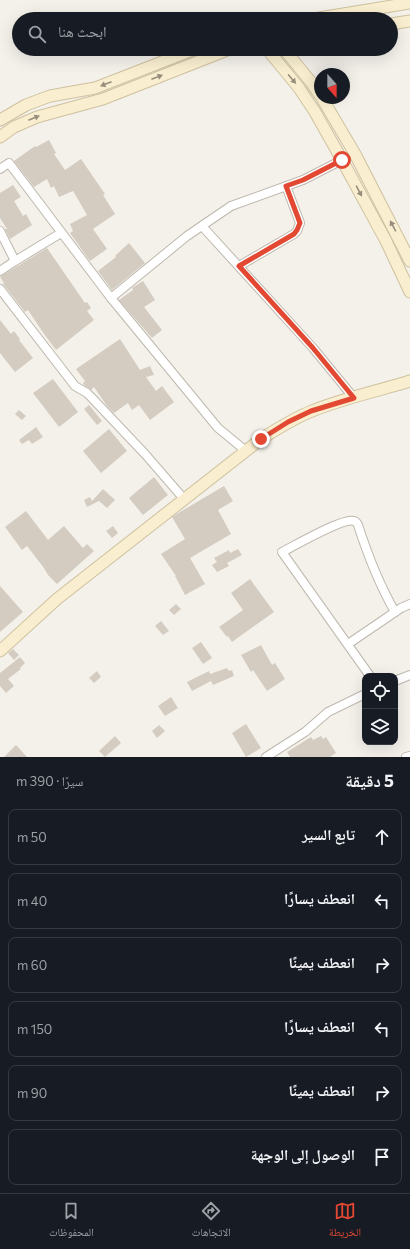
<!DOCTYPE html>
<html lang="ar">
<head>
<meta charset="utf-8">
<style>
  :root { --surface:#171b24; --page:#242831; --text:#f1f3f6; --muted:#9ea1a6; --line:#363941; --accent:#e34932 }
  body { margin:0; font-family:Commissioner,"Noto Naskh Arabic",sans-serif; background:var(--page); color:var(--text); direction:rtl }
  .controls { position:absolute; right:12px; bottom:12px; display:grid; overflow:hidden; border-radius:8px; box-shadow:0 4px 16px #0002 }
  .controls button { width:36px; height:36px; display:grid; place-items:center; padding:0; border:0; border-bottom:1px solid var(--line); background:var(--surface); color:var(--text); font:20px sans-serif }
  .compass { position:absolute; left:314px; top:68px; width:36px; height:36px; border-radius:50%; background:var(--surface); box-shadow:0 4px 16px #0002; rotate:159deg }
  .stop { position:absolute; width:12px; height:12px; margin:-9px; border:3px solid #e34932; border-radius:50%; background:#fff }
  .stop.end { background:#e34932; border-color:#fff; box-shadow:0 1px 4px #0008 }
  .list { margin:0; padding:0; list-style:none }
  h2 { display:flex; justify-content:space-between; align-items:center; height:52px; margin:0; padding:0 16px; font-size:17px }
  h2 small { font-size:13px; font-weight:400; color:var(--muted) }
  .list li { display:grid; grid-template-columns:26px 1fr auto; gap:12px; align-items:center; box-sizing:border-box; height:56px; margin:0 8px 8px; padding:0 8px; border:1px solid var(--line); border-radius:8px }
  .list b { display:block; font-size:15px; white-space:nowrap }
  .list em { font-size:13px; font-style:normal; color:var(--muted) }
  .icon { flex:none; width:22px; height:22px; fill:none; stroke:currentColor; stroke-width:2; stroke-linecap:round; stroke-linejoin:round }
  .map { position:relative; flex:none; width:410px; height:757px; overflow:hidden; direction:ltr }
  .search { position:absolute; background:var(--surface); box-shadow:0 4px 16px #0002; left:12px; right:12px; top:12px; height:44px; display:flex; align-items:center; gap:10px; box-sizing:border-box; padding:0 14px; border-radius:22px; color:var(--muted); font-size:15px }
  .sheet { height:436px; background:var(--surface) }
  nav { display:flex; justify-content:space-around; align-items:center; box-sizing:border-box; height:56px; border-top:1px solid var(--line); background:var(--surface); font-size:11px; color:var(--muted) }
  nav a { display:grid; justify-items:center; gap:2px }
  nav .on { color:var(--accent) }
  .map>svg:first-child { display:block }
  .building { fill:#d4ccc1 }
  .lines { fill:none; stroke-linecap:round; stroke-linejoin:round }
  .street-casing { stroke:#beb8ae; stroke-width:10 }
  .secondary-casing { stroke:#cec19f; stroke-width:13 }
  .street { stroke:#fff; stroke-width:8 }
  .secondary { stroke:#f9eecf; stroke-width:11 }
  .oneway { fill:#978f7c }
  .route { stroke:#e34932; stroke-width:5 }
</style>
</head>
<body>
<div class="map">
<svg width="410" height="757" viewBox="0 0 410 757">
  <rect width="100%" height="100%" fill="#f4f1eb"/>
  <g class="building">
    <path d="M49,140L56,153L54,154L65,170L81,159L105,194L103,195L115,214L93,229L107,249L90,261L70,233L73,231L70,224L87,215L73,191L59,197L54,186L51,188L47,179L34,187L14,161L35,146L36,147Z"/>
    <path d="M13,185L21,197L14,201L23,216L26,214L32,225L10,239L5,229H7L0,218V193Z"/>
    <path d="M129,243L145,263L112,290L98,271L116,257L115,256Z"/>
    <path d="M47,248L85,303L87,302L91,308L87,311L94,320L56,350L44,334L28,310L25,312L3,284L4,283L0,277Z"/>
    <path d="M143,281L155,300L144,307L162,330L152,338L119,300L133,290L132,288Z"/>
    <path d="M0,320L11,334L14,331L20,339L19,340L33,358L15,372L0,353Z"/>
    <path d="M120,339L140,370L150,366L154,375L146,377L156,391L162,386L174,402L150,420L139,405L132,410L128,403L114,413L107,406L94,387L91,390L84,385L83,383L85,381L76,369Z"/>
    <path d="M53,379L78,412L59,427L33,393Z"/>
    <path d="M89,405L102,421L97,425L84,409Z"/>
    <path d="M19,410L26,416L22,420L15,414Z"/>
    <path d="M36,427L43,437L32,444L29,440L22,444L19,440Z"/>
    <path d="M109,429L127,451L101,473L83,451Z"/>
    <path d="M154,477L168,495L143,515L129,498Z"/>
    <path d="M224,486L233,501L218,510L231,534L190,558L205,584L185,595L175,576H176L161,554L185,539L172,517L180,512Z"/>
    <path d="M103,489L115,500L107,508L99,501L87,507L84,500L90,497L92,501Z"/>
    <path d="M26,511L48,540L64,526L83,548L87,544L94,551L57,584L48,575L44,568L27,546L22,550L5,527Z"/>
    <path d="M113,526L118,533L112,538L106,531Z"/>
    <path d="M238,549L242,555L227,563L229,566L217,572L212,565L217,562L214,558L229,550L230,553Z"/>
    <path d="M250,579L274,612L232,642L228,636L227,637L219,627L243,610L231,593Z"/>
    <path d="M0,586L23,612L0,632Z"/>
    <path d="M176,604L181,609L174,615L169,610Z"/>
    <path d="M161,621L169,631L163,635L155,626Z"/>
    <path d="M201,642L212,658L203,664L192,648Z"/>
    <path d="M261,645L272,665L275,663L285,679L267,691L253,670L251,672L241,655Z"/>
    <path d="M13,649L19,655L14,660L8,653Z"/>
    <path d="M20,657L25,663L20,668L21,669L8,679L14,686L6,693L0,686V673Z"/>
    <path d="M227,668L229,671L232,670L234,676L213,685L211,681L192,691L187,682L209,671L210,674Z"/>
    <path d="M97,671L101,677L94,683L89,678Z"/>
    <path d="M171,697L178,708L165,716L158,706Z"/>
    <path d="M246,724L261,748L246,757L232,733Z"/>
    <path d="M159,725L165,731L157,738L152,731Z"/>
    <path d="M115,736L121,743L105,757L99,751Z"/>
    <path d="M321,736L323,739L326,737L336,753L330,757H290L287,752L311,737L313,740Z"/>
    <path d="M16,745L27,757H4Z"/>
  </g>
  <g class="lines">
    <g class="street-casing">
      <g id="street">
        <path d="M0,169L9,163L111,298L187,236L231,206L303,180L342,160"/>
        <path d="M202,226L313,348L354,398"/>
        <path d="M0,231L15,261L0,271"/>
        <path d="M15,261L61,233"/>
        <path d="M239,266L294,234L297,231L300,223L286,186"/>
        <path d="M0,289L75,386L87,393L92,398L145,454L184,499"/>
        <path d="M111,298L218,428L246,451"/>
        <path d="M348,644L401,608L410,604"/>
        <path d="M370,676L282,552C294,546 344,517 354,521C356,521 357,523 358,525C368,556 379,584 395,612"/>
        <path d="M395,681L410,675"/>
        <path d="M266,757L305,732L328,712L365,694"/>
        <path d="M406,757L410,756"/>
      </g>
    </g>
    <g class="secondary-casing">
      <g id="secondary">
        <path d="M313,19L410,3"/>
        <path d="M391,24L410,21"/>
        <path d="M267,49L299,88L315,112L342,160L386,241L410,292"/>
        <path d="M284,49L311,82L320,95"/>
        <path d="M322,98L355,154L410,261"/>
        <path d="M0,120L26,105L50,96L95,88L195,49"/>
        <path d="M0,137L14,127L37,117L103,99L230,49"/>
        <path d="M0,651L57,599L261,439C277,429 294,418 312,411C344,398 378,391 410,381"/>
      </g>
    </g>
    <use href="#street" class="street"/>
    <use href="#secondary" class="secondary"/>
  </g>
  <defs><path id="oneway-solid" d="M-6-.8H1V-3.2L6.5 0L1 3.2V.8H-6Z"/></defs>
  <g class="oneway">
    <use href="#oneway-solid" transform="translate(157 77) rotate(-21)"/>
    <use href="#oneway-solid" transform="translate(292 79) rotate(50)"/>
    <use href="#oneway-solid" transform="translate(106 84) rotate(159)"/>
    <use href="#oneway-solid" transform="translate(34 118) rotate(-23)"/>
    <use href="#oneway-solid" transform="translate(359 191) rotate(62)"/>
    <use href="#oneway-solid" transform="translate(393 226) rotate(-118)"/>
  </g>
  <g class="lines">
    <path class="route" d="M261,439L288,422L311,411L354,398L313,348L239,266L294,234L297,230L300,223L286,186L303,180L342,160"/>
  </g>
</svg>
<div class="controls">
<button><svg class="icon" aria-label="locate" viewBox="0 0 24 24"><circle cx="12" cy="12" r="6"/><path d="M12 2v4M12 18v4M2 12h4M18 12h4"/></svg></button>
<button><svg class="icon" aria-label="layers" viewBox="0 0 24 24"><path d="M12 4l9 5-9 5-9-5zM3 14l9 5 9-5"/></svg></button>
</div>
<svg class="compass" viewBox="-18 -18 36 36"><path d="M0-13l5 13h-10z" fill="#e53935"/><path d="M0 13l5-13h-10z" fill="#9ea1a6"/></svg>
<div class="stop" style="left:342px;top:160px"></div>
<div class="stop end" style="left:261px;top:439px"></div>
<div class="search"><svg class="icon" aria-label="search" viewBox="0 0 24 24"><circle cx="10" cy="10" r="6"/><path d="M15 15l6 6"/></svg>ابحث هنا</div>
</div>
<section class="sheet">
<h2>5 دقيقة<small>سيرًا · 390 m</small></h2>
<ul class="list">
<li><svg class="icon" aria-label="ahead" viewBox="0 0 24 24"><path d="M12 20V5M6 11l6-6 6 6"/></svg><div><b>تابع السير</b></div><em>50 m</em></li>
<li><svg class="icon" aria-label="left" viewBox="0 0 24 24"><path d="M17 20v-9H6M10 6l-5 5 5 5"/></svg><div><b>انعطف يسارًا</b></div><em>40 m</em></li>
<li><svg class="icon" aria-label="right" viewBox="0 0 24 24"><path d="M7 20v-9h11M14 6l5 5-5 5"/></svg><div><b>انعطف يمينًا</b></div><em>60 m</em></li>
<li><svg class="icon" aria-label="left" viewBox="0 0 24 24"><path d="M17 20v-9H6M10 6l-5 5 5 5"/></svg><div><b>انعطف يسارًا</b></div><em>150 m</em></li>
<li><svg class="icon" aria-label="right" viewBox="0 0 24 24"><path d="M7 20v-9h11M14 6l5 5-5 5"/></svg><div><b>انعطف يمينًا</b></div><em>90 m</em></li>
<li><svg class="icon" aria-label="arrive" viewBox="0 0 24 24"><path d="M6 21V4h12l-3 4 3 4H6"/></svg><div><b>الوصول إلى الوجهة</b></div></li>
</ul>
</section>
<nav>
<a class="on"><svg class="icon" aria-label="map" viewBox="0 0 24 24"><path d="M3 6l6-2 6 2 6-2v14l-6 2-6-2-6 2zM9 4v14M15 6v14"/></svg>الخريطة</a>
<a><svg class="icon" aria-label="directions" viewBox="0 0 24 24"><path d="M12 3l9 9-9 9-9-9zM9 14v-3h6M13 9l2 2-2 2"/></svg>الاتجاهات</a>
<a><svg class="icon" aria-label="saved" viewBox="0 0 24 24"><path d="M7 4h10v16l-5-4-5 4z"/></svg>المحفوظات</a>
</nav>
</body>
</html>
